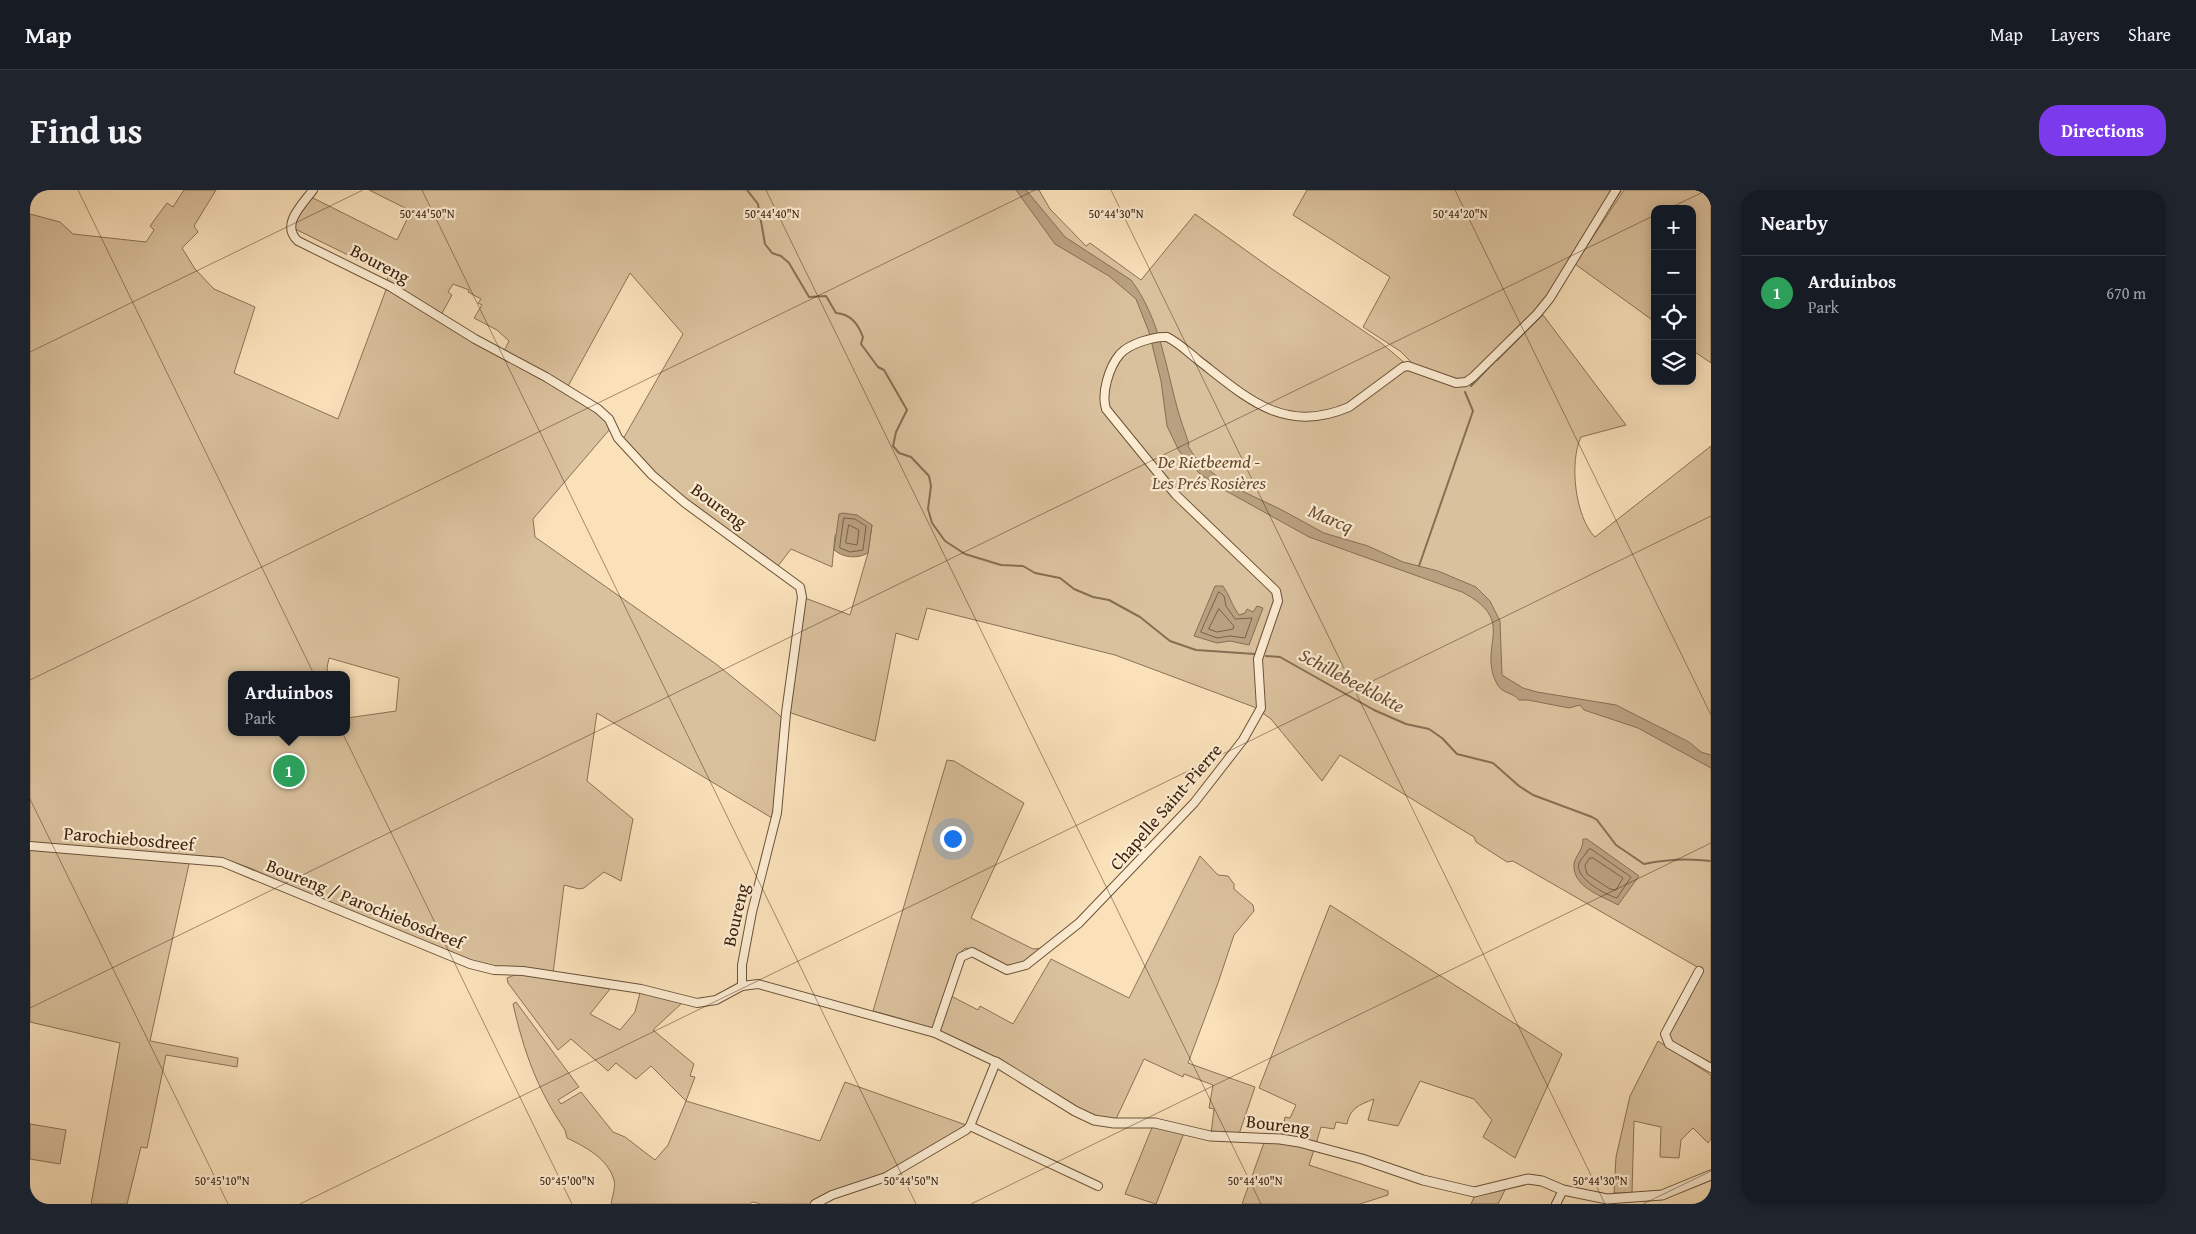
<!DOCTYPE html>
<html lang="en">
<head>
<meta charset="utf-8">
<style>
  :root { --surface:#171b24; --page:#20242c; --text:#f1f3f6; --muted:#9ea1a6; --line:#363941; --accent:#7c3aed }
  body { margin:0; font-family:"Gentium Book Plus",serif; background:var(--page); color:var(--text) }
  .controls { position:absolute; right:15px; top:15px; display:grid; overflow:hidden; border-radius:10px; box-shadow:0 2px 12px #0003 }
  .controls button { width:45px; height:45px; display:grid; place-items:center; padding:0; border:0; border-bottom:1px solid var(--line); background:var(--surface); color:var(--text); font:25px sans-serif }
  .you { position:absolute; left:922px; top:648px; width:18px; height:18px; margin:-12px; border:4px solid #fff; border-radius:50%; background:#1a73e8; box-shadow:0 0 0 8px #1a73e833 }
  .badge { display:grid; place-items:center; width:32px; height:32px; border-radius:50%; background:var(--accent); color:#fff; font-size:16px; font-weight:700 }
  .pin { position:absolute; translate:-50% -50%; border:2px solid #fff; box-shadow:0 1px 5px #0006 }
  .popup { position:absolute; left:198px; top:481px; width:122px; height:65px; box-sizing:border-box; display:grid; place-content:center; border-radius:10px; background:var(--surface); filter:drop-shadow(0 1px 4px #0005); font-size:16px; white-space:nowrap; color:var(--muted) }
  .popup b { font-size:19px; color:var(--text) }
  .popup::after { content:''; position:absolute; left:50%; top:100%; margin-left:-10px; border:10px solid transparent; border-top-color:var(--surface) }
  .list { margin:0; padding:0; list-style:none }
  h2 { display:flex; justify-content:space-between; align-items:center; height:65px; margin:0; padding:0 20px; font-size:21px }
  h2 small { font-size:16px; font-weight:400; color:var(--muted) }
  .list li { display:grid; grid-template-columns:32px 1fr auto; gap:15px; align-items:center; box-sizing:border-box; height:75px; padding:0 20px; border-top:1px solid var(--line) }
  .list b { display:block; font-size:19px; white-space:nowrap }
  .list p { margin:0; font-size:16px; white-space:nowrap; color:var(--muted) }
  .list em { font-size:16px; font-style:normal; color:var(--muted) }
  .icon { flex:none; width:28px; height:28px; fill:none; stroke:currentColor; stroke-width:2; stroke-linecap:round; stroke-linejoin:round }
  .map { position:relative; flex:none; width:1681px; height:1014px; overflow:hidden; border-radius:20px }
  header { display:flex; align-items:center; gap:30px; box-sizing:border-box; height:70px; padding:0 25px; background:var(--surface); border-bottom:1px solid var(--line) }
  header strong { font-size:24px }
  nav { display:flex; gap:28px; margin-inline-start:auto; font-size:18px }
  .intro { display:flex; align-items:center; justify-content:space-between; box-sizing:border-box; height:120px; padding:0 30px }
  h1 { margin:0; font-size:35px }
  .button { padding:12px 22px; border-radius:20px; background:var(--accent); color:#fff; font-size:18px; font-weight:700 }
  main { display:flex; gap:30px; padding:0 30px }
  aside { flex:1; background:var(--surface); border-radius:20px; box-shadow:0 2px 12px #0003 }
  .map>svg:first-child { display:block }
  .green { fill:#dac19d; stroke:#8b7256; fill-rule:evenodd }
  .water { fill:#b9a080; stroke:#876e52 }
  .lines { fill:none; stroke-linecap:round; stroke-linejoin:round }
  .shore { stroke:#7a6147; stroke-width:1 }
  .stream { stroke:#876e52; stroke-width:2 }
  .minor-casing { stroke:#6c5239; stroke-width:10 }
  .tertiary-casing { stroke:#6c5239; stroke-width:11 }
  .minor { stroke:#fcecd2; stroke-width:8 }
  .tertiary { stroke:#fcecd2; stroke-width:9 }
  .ticks { fill:none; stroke:#3c220e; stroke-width:1; stroke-opacity:0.45 }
  .labels { text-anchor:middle; stroke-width:4.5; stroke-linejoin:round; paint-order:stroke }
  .street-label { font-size:18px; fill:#3c220e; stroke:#fcecd2 }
  .park-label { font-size:18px; font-style:italic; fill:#644a32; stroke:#fcecd2 }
  .water-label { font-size:19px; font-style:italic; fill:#684e36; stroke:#fcecd2 }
  .ticks-label { font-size:12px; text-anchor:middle; fill:#3c220e; stroke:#fcecd2; stroke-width:4.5; stroke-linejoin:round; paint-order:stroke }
</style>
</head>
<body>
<header>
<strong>Map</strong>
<nav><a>Map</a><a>Layers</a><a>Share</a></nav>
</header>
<div class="intro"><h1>Find us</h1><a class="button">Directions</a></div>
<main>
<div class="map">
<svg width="1681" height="1014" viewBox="0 0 1681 1014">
  <rect width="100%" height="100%" fill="#fae1ba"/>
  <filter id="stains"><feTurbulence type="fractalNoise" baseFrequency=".004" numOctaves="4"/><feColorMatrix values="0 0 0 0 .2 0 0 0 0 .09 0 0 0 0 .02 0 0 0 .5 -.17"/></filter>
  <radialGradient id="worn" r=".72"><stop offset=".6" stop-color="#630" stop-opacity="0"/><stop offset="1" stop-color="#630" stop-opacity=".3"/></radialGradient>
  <g class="green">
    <path d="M154,0H186L164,36L168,42L152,58L165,79L184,99L225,117L204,183L308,229L357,97L432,144L561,217L576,231L580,239L503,329L505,347L686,474L747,523L752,528L744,616L742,628L567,523L557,591L603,629L591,691L574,682L554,698L549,699L534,695L523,784L468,777L441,770L270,700L220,678L192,668L161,665L120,851L208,868L207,877L136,865L117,958L111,957L97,1014H61L90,853L0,832V24L30,32L43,44L116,52L124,40L120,36L137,13L143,17ZM299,468L369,488L366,521L317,528L316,542H202V485H298L297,478Z"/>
    <path d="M339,0H1009L1020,19L1056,56L1060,53L1111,90L1165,24L1242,79L1350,152L1376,174L1427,195L1464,169L1467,171L1513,125L1596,235L1551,247C1539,272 1545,327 1565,347L1681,256V875L1643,852L1639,845L1669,778L1483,671L1477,672L1446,652L1444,647L1310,565L1292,591L1241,529L1224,517L1085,465L897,418L888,450L866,443L845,551L758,522L775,408L820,425L838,363L842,335L805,345L802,377L761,359L748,376L626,286L593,249L653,144L600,83L537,198L473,163L479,151L467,140L444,128L452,115L448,113L451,109L438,102L439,100L423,94L418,102L422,105L411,125L356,92L359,85L263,38L267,28L281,7L367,50L381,21Z"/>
    <path d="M1277,0H1583L1517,106L1501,128L1445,183L1431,191L1384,175L1370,161L1333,137L1360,87L1263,25Z"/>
    <path d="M1594,0H1681V173L1662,160V19H1625V132L1545,74Z"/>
    <path d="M917,570L924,571L994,613L941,728L1003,759L1013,758C970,794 976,764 935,758L927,766L919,805L948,820L950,816L983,834L1021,769L1099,808L1170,666L1188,685L1198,686L1204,694V699L1223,715L1224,721L1204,745L1188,793L1158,873L1225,897L1209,944H1181L1184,919L1179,918L1183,895L1154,884L1153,887L1114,869L1086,929C1052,931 997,884 965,867C926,846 886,832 843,821Z"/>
    <path d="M1300,715L1532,864L1485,968L1453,947L1462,930L1444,909L1390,891L1368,936L1338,930L1344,909C1329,915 1320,918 1317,934L1306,932L1304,939L1291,937L1286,954L1252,945L1255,927L1260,928L1266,915L1229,898Z"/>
    <path d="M487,784L580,799L560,824L590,840L605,822L610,803L652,813L623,840L664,874L660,886L665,887L656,911L790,951L815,892L936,935L932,940L852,984L780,1014H731L723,1012L719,1014H581C582,1007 586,997 584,990C578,969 556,957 537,948L535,940C507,899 494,862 483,814L486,812L549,897L528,910L531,914L551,902L583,942L595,947L625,970L638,955L656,911L621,876L606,889L586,873L578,881L541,849L528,860L478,793L477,788Z"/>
    <path d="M1628,851L1681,885V949L1678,953L1663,938L1651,950L1649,968L1630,967L1631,937L1604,931L1602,1003H1584L1586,967L1600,906Z"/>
    <path d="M0,934L36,940L30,974L0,969Z"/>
    <path d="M1123,935L1154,943L1126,1014L1095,1004Z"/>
    <path d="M1235,950L1250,951L1284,960L1279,975L1358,1001V1005L1330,1014H1212Z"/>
    <path d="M1477,996L1468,1014H1441L1445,1005Z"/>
  </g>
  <g class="water">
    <path d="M986,0H996L1035,47L1101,90C1129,127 1135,173 1147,217C1150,229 1155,242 1159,254L1158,256L1167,270L1195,293L1250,319L1294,343L1338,356L1373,372L1408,381L1446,397L1460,411L1470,431L1472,485L1493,498L1507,502L1586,515L1659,552L1671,562L1681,565V578L1608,538L1554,520L1550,515L1539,518L1498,510H1489C1482,501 1472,505 1466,492C1448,454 1488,431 1432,402L1279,347L1189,297L1169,283L1149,261L1137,236L1131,191L1119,142L1106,109L1079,86L1025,54Z"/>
    <path d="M813,323L827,325L842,335L838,363C827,369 814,368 804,360L809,324Z"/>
    <path d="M1185,396H1193C1200,406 1202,416 1209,425L1215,423L1217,419L1223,422L1227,416L1233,418L1219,455L1200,451L1187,453L1164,446Z"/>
    <path d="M1553,649H1557L1609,686L1588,715C1572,706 1542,697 1544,674C1545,666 1553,661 1553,649Z"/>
  </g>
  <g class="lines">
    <g class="shore">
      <path d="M814,328L825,329L836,336L833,360L820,362L810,358Z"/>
      <path d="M819,335L829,340L827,355L816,353Z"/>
      <path d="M1189,402L1194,406L1196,416L1205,429L1222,428L1215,448L1200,446L1187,448L1171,442Z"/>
      <path d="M1189,419L1204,436L1203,439L1187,442L1179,439Z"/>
      <path d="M1561,659L1601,687L1587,708C1576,705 1544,688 1549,673C1551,669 1556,664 1558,660Z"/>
      <path d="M1560,668H1563L1593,688L1586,700L1580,699L1557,684L1555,676Z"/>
    </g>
    <g class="stream">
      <path d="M717,0L728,14L735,54L742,63L751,66L759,73L779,107L796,106L806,123C821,124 828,134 833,147L831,154L848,177L854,180L877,220L866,242L863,256L869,263L881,267L899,286L901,296L898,319L902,333L915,351L935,364L971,375L993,376L1005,383L1030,388L1044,399L1063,407L1079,410L1110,427L1140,451L1166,460L1225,464"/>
      <path d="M1579,19L1591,0"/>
      <path d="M1441,196L1469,167"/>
      <path d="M1389,376L1443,221L1435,202"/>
      <path d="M1236,466L1250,467L1344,520L1376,534L1399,539L1412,548L1427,564L1463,573L1489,596L1503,605L1562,627L1567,630L1586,655L1614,674C1637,669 1658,668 1681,671"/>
    </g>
    <g class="minor-casing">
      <g id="minor">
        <path d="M283,0C272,15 250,35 268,51L361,97L445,149L516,187L568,219L579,229L588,248L622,285L655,313L770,397L772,407L756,523L747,623L722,722L712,775V796"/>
        <path d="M0,656L192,672L440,774L464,780L493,781L611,799L667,813L686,810L712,796L728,794L905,843L966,872L940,936L936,940L856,987L802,1005L785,1014"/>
        <path d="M1669,781L1635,844L1639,854L1681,878"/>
        <path d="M905,843L931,767L942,762L977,780L996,775L1049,733L1164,613L1213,550L1231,518L1228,469L1248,411L1246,401L1146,305L1076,219C1071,203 1079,177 1090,164C1099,154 1124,146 1137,147C1149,153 1158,162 1168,170C1217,208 1254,245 1319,217L1373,177L1378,176L1426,193L1436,192L1443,187L1507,124L1520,108L1586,0"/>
        <path d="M940,936L1068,996"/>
        <path d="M1526,1014L1533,1000"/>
      </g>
    </g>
    <g class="tertiary-casing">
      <path id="tertiary" d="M966,872L1045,921L1064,930L1084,933H1125L1180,946L1250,949L1269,952L1332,969L1393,990L1444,1002L1498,989L1512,991L1533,1000L1577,1009L1632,1005L1681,985"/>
    </g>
    <use href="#minor" class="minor"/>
    <use href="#tertiary" class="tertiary"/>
  </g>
  <path class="ticks" d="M48,0L542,1014M392,0L886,1014M736,0L1231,1014M1081,0L1575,1014M1425,0L1681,525M1638,19L1677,0M0,162L333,0M0,490L1005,0M0,609L198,1014M0,818L1625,25M270,1014L1681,326M941,1014L1681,653M1613,1014L1681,981"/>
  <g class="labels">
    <g class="street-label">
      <text transform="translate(350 74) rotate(28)" y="6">Boureng</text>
      <text transform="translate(689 316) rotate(36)" y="6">Boureng</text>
      <text transform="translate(1136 617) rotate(-49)" y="6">Chapelle Saint-Pierre</text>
      <text transform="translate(99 649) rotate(5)" y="6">Parochiebosdreef</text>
      <text transform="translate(335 714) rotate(22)" y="6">Boureng / Parochiebosdreef</text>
      <text transform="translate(706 725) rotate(-77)" y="6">Boureng</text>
      <text transform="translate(1248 935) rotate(7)" y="6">Boureng</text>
    </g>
    <g class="park-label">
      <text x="1179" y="278">De Rietbeemd -<tspan x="1179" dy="21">Les Prés Rosières</tspan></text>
    </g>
    <g class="water-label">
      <text transform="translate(1301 328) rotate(23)" y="7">Marcq</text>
      <text transform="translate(1322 490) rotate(28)" y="7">Schillebeeklokte</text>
    </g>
  </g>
  <g class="ticks-label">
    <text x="1430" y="28">50°44'20"N</text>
    <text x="397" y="28">50°44'50"N</text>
    <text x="742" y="28">50°44'40"N</text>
    <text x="1086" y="28">50°44'30"N</text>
    <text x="192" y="995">50°45'10"N</text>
    <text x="537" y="995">50°45'00"N</text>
    <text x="881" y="995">50°44'50"N</text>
    <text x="1225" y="995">50°44'40"N</text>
    <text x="1570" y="995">50°44'30"N</text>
  </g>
  <rect width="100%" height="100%" filter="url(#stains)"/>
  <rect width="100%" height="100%" fill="url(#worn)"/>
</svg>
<div class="controls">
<button>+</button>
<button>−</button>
<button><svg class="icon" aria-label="locate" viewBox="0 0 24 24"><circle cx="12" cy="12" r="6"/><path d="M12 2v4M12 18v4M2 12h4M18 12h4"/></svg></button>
<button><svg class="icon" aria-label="layers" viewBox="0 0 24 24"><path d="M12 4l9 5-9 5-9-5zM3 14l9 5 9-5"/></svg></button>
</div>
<div class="you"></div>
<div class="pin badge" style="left:259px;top:581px;background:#2e9e5b">1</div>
<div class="popup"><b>Arduinbos</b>Park</div>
</div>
<aside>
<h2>Nearby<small></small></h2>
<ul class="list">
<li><span class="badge" style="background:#2e9e5b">1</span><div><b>Arduinbos</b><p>Park</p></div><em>670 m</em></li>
</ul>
</aside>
</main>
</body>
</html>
